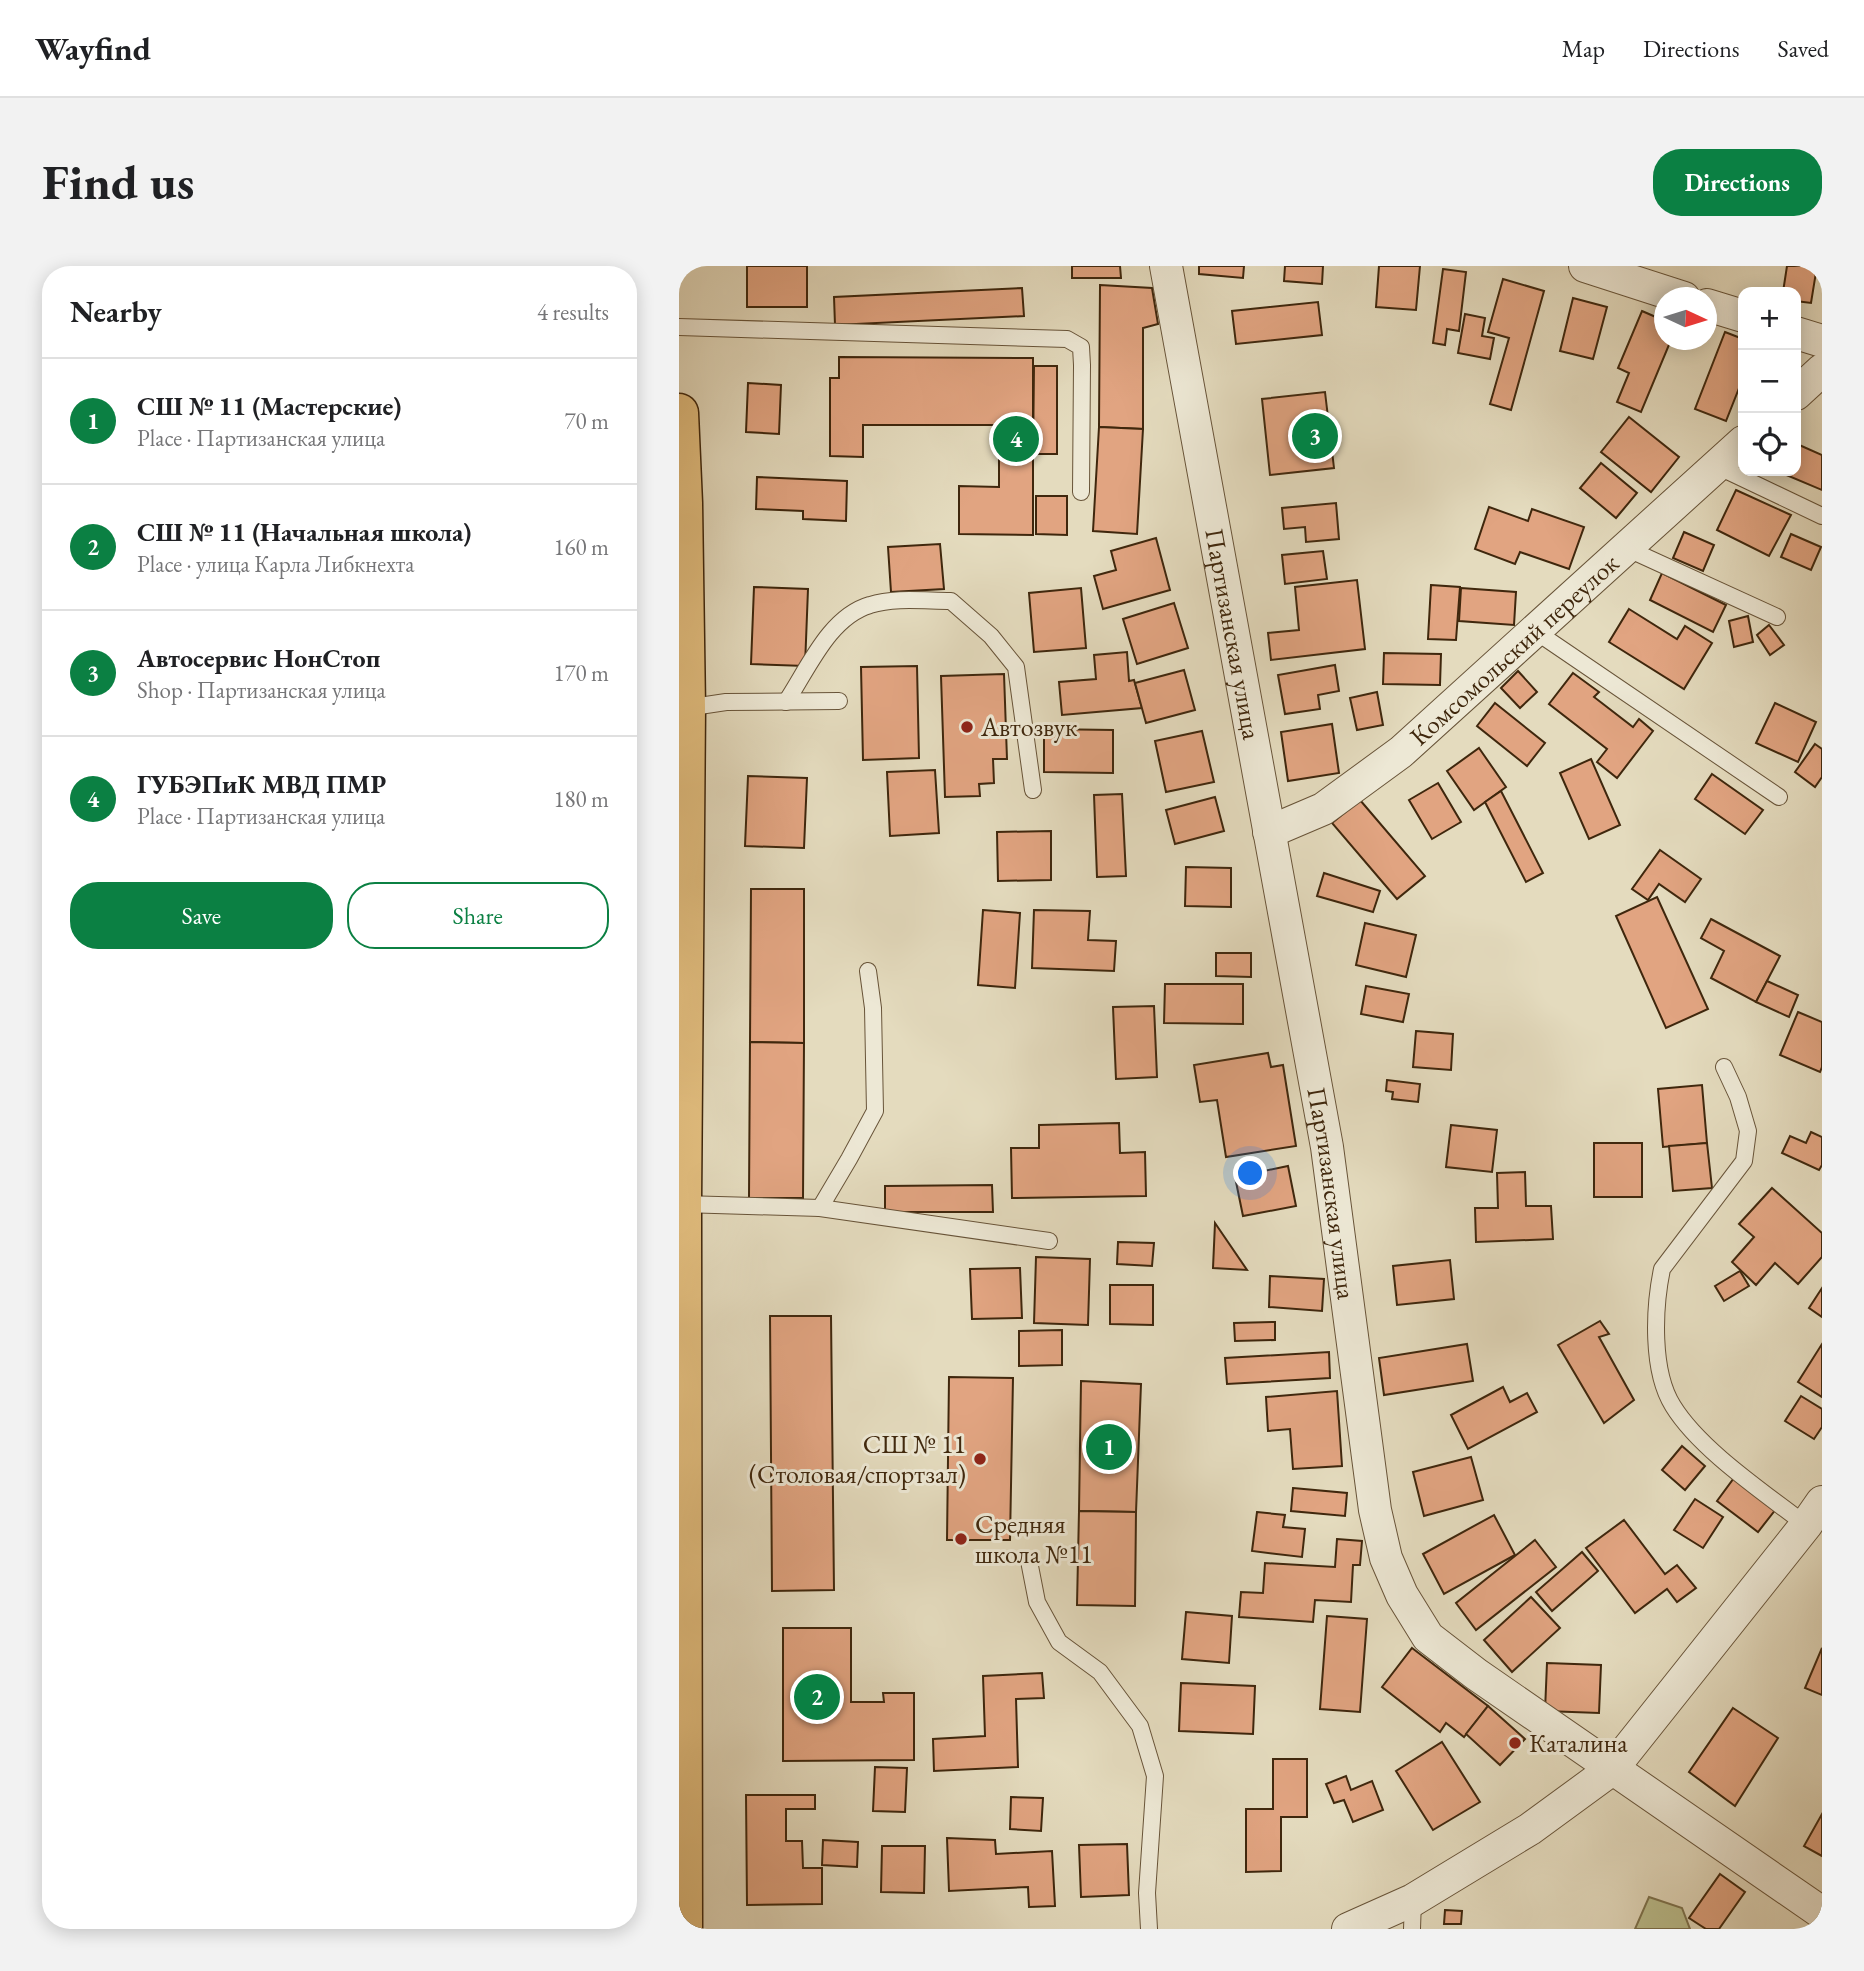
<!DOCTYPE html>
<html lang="en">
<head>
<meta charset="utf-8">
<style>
  :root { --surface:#fff; --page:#f2f2f2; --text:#202124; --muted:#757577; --line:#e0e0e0; --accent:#0b8043 }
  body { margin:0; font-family:"EB Garamond",serif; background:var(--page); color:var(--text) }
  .controls { position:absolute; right:21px; top:21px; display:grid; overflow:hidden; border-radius:14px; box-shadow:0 4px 18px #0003 }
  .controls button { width:63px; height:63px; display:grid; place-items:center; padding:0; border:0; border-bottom:2px solid var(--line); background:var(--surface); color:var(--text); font:35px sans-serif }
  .compass { position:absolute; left:975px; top:21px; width:63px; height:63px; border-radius:50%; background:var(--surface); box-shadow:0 4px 18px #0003; rotate:94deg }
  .you { position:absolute; left:572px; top:908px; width:24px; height:24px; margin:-18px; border:5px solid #fff; border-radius:50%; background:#1a73e8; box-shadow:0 0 0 10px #1a73e833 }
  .badge { display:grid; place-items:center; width:46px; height:46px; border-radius:50%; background:var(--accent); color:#fff; font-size:23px; font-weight:700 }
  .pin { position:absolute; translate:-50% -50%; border:4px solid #fff; box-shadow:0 2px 7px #0006 }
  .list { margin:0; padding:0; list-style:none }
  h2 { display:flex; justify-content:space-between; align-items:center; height:91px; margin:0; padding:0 28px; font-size:30px }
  h2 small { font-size:23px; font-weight:400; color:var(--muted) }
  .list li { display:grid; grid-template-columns:46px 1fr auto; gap:21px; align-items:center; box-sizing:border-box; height:126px; padding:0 28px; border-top:2px solid var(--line) }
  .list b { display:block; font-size:26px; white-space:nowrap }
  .list p { margin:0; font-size:23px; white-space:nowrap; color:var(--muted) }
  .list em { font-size:23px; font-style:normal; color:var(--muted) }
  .actions { display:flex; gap:14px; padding:21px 28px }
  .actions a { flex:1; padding:16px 0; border:2px solid var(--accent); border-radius:28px; text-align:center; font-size:24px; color:var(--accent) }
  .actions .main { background:var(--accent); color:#fff }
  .icon { flex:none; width:38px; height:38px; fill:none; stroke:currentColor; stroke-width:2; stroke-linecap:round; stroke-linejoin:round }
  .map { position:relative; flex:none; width:1143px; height:1663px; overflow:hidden; border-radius:28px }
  header { display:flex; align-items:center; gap:42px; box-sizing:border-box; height:98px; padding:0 35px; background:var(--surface); border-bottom:2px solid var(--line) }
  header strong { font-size:33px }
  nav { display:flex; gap:38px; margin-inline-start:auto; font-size:24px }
  .intro { display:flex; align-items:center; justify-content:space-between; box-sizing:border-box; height:168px; padding:0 42px }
  h1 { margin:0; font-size:49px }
  .button { padding:18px 32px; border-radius:28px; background:var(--accent); color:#fff; font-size:24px; font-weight:700 }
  main { display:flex; gap:42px; padding:0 42px }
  aside { flex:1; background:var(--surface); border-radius:28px; box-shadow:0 4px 18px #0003 }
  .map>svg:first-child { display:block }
  .green { fill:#bbbe8d; stroke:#7d724d; stroke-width:2 }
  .building { fill:#e1a481; stroke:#3f270d; stroke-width:2 }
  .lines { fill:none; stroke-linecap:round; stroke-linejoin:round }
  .lane-casing { stroke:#685439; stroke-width:18 }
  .street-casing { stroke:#685439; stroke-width:34 }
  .primary-casing { stroke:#3f270d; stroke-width:41 }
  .lane { stroke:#ede8d5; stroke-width:16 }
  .street { stroke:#ede8d5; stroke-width:32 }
  .primary { stroke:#e2be7f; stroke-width:38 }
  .poi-dot { fill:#8f2418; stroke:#ede8d5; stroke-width:2.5 }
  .labels { text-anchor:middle; stroke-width:6; stroke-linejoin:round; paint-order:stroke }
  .street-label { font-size:26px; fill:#3f270d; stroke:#ede8d5 }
  .poi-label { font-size:26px; fill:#3f270d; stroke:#ede8d5; text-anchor:start }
</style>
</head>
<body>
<header>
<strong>Wayfind</strong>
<nav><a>Map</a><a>Directions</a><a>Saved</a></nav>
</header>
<div class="intro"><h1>Find us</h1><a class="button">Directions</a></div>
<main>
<aside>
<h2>Nearby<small>4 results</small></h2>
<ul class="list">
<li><span class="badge">1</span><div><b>СШ № 11 (Мастерские)</b><p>Place · Партизанская улица</p></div><em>70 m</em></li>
<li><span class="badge">2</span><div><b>СШ № 11 (Начальная школа)</b><p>Place · улица Карла Либкнехта</p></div><em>160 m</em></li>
<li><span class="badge">3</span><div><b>Автосервис НонСтоп</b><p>Shop · Партизанская улица</p></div><em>170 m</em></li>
<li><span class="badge">4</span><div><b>ГУБЭПиК МВД ПМР</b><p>Place · Партизанская улица</p></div><em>180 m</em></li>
</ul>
<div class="actions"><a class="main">Save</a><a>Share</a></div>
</aside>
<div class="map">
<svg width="1143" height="1663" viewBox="0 0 1143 1663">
  <rect width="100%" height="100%" fill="#e4dbbe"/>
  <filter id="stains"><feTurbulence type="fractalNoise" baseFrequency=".00286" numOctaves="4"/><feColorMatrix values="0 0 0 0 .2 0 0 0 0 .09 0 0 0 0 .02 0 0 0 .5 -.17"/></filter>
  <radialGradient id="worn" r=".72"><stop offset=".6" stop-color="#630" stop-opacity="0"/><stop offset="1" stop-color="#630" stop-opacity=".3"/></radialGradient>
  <path class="green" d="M970,1631L1003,1642L1011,1663H956Z"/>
  <g class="building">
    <rect x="68" y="0" width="60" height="41"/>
    <path d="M393,0H441L442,12H393Z"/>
    <path d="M520,0H565L564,12L520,8Z"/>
    <path d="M606,0H644L643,18L605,15Z"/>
    <path d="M700,0H741L737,44L697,41Z"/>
    <path d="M1108,0H1138L1132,37L1117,35V26H1104Z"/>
    <path d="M764,3L787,6L780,65L768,63L766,79L754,77Z"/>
    <path d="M824,13L865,25L832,144L811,138L830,72L809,66Z"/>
    <path d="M421,19L473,22L479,58L464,62V163L420,161Z"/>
    <path d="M343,22L345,50L156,59L155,31Z"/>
    <path d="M894,32L928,41L914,93L881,85Z"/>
    <path d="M639,36L643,69L557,78L553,45Z"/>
    <path d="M963,45L986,55V74H992L962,146L938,136L950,107L939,102Z"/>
    <path d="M786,48L806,52L803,70L815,72L811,93L779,87Z"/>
    <path d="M1046,66L1064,73V112L1047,155L1016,143Z"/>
    <path d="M160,91L354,92V269L280,268V220L320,221V159H184V191L151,190V112H160Z"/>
    <path d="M355,100H378V188H354Z"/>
    <path d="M69,117L102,119L100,168L67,166Z"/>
    <path d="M646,126L655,202L591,209L583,133Z"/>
    <path d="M950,151L1000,191L972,226L922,186Z"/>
    <path d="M420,161L464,163L458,268L414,265Z"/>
    <path d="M1118,178L1143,189V224L1105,208L1107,205H1117V182Z"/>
    <path d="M922,197L958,227L937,252L901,222Z"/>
    <path d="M78,211L168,215L167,255L124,253V245L77,243Z"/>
    <path d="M1057,224L1112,249L1090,290L1038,264Z"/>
    <path d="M357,230H388V269L357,268Z"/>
    <path d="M657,237L660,273L627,276L626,261L605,263L603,242Z"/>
    <path d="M810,241L849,255L853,243L905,261L890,303L841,286L836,298L796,283Z"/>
    <path d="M1005,266L1035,279L1024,305L994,292Z"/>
    <path d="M1112,268L1142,281L1132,304L1102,291Z"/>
    <path d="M477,272L491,324L424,343L415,310L437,304L432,285Z"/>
    <path d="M261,278L265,323L212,326L209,281Z"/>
    <path d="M644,285L648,313L606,318L603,289Z"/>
    <path d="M983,307L1047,339L1034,366L971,334Z"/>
    <path d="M678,314L686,383L592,394L589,367L620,364L616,321Z"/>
    <path d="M752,319L781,321L777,374L749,373Z"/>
    <path d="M75,321L129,323L126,400L72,398Z"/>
    <path d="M402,322L407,382L355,386L350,327Z"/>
    <path d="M782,322L837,326L835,359L780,355Z"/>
    <path d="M495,337L509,382L458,398L444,353Z"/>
    <path d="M950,343L998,373L1006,360L1033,377L1005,423L930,376Z"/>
    <path d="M1069,350L1074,376L1055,381L1050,355Z"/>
    <path d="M1090,359L1105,379L1091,389L1078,369Z"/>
    <path d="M448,386L450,415L455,414L463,442L383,449L380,416L417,413L415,389Z"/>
    <path d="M705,387L762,388L761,419L704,418Z"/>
    <path d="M656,399L660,425L639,429L641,443L606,448L599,409Z"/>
    <path d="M238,400L240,492L184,494L182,401Z"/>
    <path d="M505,404L516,444L467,457L456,417Z"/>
    <path d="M839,405L858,426L841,442L822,422Z"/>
    <path d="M894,407L920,426L915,431L954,461L960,453L974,465L938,512L918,496L928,483L870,438Z"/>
    <path d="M325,408L328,493H314L315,517L300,518L301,530L266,531L262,410Z"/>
    <path d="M698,426L704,459L678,464L671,432Z"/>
    <path d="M816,437L866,477L848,500L798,460Z"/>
    <path d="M1096,437L1137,456L1119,496L1077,477Z"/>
    <path d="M653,458L660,507L609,515L602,466Z"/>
    <path d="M365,463L434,464V507L365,506Z"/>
    <path d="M523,465L535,516L487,526L476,475Z"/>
    <path d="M1136,478L1143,483V511L1136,521L1116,506Z"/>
    <path d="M800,482L827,521L795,544L768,505Z"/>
    <path d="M912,493L941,559L910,573L881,507Z"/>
    <path d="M256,504L260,567L211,570L208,506Z"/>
    <path d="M1033,508L1084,544L1066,568L1016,533Z"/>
    <path d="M69,510L128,512L125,582L66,580Z"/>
    <path d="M759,517L782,556L753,573L730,534Z"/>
    <path d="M822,525L864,607L847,616L806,536Z"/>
    <path d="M443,528L447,610L418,611L415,529Z"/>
    <path d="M536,531L545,565L496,578L487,544Z"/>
    <path d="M681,534L746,610L718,633L653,557Z"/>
    <path d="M372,565V614L319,615L318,566Z"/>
    <path d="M981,584L1022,613L1006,636L980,618L969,634L953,623Z"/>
    <path d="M507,601L552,602V641L506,640Z"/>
    <path d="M645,607L701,625L694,646L638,630Z"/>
    <path d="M72,623H125V777L71,776Z"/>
    <path d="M978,631L1029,743L987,762L937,650Z"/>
    <path d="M304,644L341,647L336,722L299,719Z"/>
    <path d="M355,644L411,645L409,674L437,675L435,705L353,702Z"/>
    <path d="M1032,653L1101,690L1077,736L1032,712L1045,685L1022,672Z"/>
    <path d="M686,657L737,669L727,711L677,699Z"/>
    <path d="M537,687H572V711L537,710Z"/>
    <path d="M1088,715L1119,729L1110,751L1077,736Z"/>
    <path d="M486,718H564V758L485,757Z"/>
    <path d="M687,720L730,728L724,756L682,748Z"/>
    <path d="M475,740L478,811L437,813L434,741Z"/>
    <path d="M1119,746L1143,756V801L1141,806L1101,789Z"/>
    <path d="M737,765L774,768L772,804L734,801Z"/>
    <path d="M71,776L125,777L124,932H70Z"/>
    <path d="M589,787L592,801L604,799L617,880L547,891L538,834L521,836L515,799Z"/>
    <path d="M708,814L741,818L739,836L713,833L714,826L707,825Z"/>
    <path d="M1023,819L1028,877L984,881L979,823Z"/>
    <path d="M440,857L441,887L466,886L467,930L333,932L332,882H360V859Z"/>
    <path d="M772,859L818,864L813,906L767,901Z"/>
    <path d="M1132,866L1143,871V899L1140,904L1103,887L1111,870L1127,877Z"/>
    <rect x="915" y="877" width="48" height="54"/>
    <path d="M1028,877L1033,922L994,925L990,880Z"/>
    <path d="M609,900L617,940L564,950L556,911Z"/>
    <path d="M846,906L847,940H872L874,973L797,976L796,942H819L818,907Z"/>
    <path d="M313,919L314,946H206V920Z"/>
    <path d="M1093,922L1143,967V991L1119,1018L1096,997L1077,1019L1053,996L1075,971L1060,958Z"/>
    <path d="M536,957L568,1004L534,1002Z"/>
    <path d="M439,976L475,977L473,1000L438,998Z"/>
    <path d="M357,991L411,993L409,1059L355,1057Z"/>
    <path d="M771,994L775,1033L718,1039L714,1000Z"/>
    <path d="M341,1002L343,1052L293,1053L291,1003Z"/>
    <path d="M1061,1005L1070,1020L1045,1035L1036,1020Z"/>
    <path d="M591,1010L645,1013L643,1045L590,1041Z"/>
    <path d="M431,1019H474V1059L431,1058Z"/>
    <path d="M1143,1022V1051L1130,1042Z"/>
    <path d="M91,1050H152L155,1324L93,1325Z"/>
    <path d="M921,1055L930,1068L920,1071L955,1134L925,1157L879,1079Z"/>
    <path d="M596,1056V1074L556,1075L555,1057Z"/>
    <path d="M383,1064V1099L340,1100V1065Z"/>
    <path d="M788,1078L794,1115L705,1129L700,1092Z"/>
    <path d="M1143,1078V1131L1119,1116Z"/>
    <path d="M650,1086L651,1112L548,1118L546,1092Z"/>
    <path d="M270,1111L334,1112L331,1274H268Z"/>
    <path d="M402,1115L462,1118L457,1246L400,1245Z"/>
    <path d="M824,1121L831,1136L848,1127L858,1146L789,1183L772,1149Z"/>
    <path d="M658,1125L663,1200L614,1203L611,1163L589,1165L587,1131Z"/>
    <path d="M1122,1130L1143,1143V1161L1135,1173L1106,1155Z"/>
    <path d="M1003,1180L1026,1200L1006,1224L983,1204Z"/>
    <path d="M792,1191L804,1234L745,1250L734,1206Z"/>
    <path d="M1055,1212L1097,1243L1079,1266L1038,1235Z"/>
    <path d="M614,1222L668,1227L666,1250L612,1245Z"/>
    <path d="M1016,1233L1044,1251L1024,1282L995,1264Z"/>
    <path d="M400,1245L457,1246L456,1340L398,1339Z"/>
    <path d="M578,1246L606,1249L604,1261L626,1263L623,1291L573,1285Z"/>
    <path d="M815,1249L836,1289L765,1328L744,1288Z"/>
    <path d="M945,1254L986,1308L998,1299L1017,1322L998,1336L988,1323L956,1347L907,1282Z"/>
    <path d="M658,1273L683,1275L681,1299H674L672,1336L636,1334L634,1356L560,1351L562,1326L584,1327L586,1297L656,1301Z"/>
    <path d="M856,1274L877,1301L797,1364L777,1337Z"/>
    <path d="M903,1286L919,1305L873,1345L857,1326Z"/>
    <path d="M852,1331L881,1362L833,1406L805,1374Z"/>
    <path d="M507,1346L553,1350L550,1397L503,1393Z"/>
    <path d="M648,1350L688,1353L681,1446L641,1443Z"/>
    <path d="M104,1362H172V1436H205L204,1427H235V1494L104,1495Z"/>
    <path d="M733,1382L809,1440L785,1471L767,1457L761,1466L703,1421Z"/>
    <path d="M1143,1382V1429L1126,1422Z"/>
    <path d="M868,1397L922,1399L920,1447L866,1445Z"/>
    <path d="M363,1407L365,1432L337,1433L339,1501L255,1505L254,1473L306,1470L304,1410Z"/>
    <path d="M502,1417L576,1420L574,1468L500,1465Z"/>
    <path d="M809,1440L846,1473L821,1499L787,1468Z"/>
    <path d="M1054,1442L1099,1472L1056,1540L1010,1506Z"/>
    <path d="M763,1476L801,1536L754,1564L717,1505Z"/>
    <path d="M594,1493H628V1551H602V1605L567,1606V1543H594Z"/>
    <path d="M196,1501L228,1502L226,1546L194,1545Z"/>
    <path d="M667,1510L672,1524L693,1515L704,1544L674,1556L665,1534L655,1537L647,1518Z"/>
    <path d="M67,1529H136V1543H107V1575H123L124,1602H143V1638L68,1639Z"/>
    <path d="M332,1531L364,1532L362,1565L331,1563Z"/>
    <path d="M1143,1548V1590L1125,1580Z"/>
    <path d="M268,1572L316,1574L317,1588L373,1585L376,1640L350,1641L349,1621L270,1625Z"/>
    <path d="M144,1574L179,1576L178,1601L143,1599Z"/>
    <path d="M448,1578L450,1629L402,1631L400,1579Z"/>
    <path d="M203,1580H246L245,1627L202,1626Z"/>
    <path d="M1041,1608L1066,1626L1040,1663H1027L1010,1652Z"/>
    <path d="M766,1644L783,1645L782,1658H765Z"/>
  </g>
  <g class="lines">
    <g class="lane-casing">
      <g id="lane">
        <path d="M0,61L388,73L402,81L403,99L402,226"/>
        <path d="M1038,200L1143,250"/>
        <path d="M947,282L1098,351"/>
        <path d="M856,365L1100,531"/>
        <path d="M107,436C129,403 150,351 191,339C216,331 246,335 272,335L312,370L337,401L354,524"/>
        <path d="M7,442L47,436L160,435"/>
        <path d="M1045,801L1059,831L1069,865L1065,895L983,1003C975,1042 972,1105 994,1140C1021,1184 1086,1227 1127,1259"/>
        <path d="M3,938L141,942L370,975"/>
        <path d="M141,942L170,893L196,845L194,742L189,705"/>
        <path d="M350,1295L358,1336L380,1376L421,1406L461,1460L476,1510L468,1627L470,1663"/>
        <path d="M733,1663L734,1634"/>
      </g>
    </g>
    <g class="street-casing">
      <g id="street">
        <path id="s1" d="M487,0L648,881L696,1244L707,1292L723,1329L749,1371L797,1408L1143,1647"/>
        <path d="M906,0L1005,32"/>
        <path d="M1028,39L1064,50"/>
        <path d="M1117,67L1143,75"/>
        <path d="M1117,128L1143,104"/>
        <path id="s2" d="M590,566L644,543L722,486L1064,176"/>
        <path d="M669,1663L734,1634L851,1563L933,1503L1127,1259L1143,1236"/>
      </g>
    </g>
    <g class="primary-casing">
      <path id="primary" d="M0,147L4,237L7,442L3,938L4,1663"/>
    </g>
    <use href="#lane" class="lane"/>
    <use href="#street" class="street"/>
    <use href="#primary" class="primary"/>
  </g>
  <g class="poi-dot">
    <circle cx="288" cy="461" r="7"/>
    <circle cx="301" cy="1193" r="7"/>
    <circle cx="282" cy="1273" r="7"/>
    <circle cx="836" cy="1477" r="7"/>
  </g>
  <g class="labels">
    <g class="street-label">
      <text dy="9" stroke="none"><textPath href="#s1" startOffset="374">Партизанская улица</textPath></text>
      <text dy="9" stroke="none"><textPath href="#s2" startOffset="308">Комсомольский переулок</textPath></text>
      <text dy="9" stroke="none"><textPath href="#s1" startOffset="942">Партизанская улица</textPath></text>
    </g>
    <g class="poi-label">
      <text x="302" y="470">Автозвук</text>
      <text x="287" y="1187" text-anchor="end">СШ № 11<tspan x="287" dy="30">(Столовая/спортзал)</tspan></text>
      <text x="296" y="1267">Средняя<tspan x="296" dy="30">школа №11</tspan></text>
      <text x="850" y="1486">Каталина</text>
    </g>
  </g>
  <rect width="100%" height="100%" filter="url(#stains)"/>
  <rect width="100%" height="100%" fill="url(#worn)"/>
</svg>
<div class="controls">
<button>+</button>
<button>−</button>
<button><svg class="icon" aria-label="locate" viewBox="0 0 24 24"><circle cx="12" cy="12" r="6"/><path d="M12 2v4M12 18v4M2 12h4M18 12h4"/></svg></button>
</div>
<svg class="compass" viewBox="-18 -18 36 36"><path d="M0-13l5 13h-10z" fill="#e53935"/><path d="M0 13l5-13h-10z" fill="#757577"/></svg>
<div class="you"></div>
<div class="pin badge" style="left:430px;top:1181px">1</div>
<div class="pin badge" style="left:138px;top:1431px">2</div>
<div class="pin badge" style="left:636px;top:170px">3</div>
<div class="pin badge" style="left:337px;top:173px">4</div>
</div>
</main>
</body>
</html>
